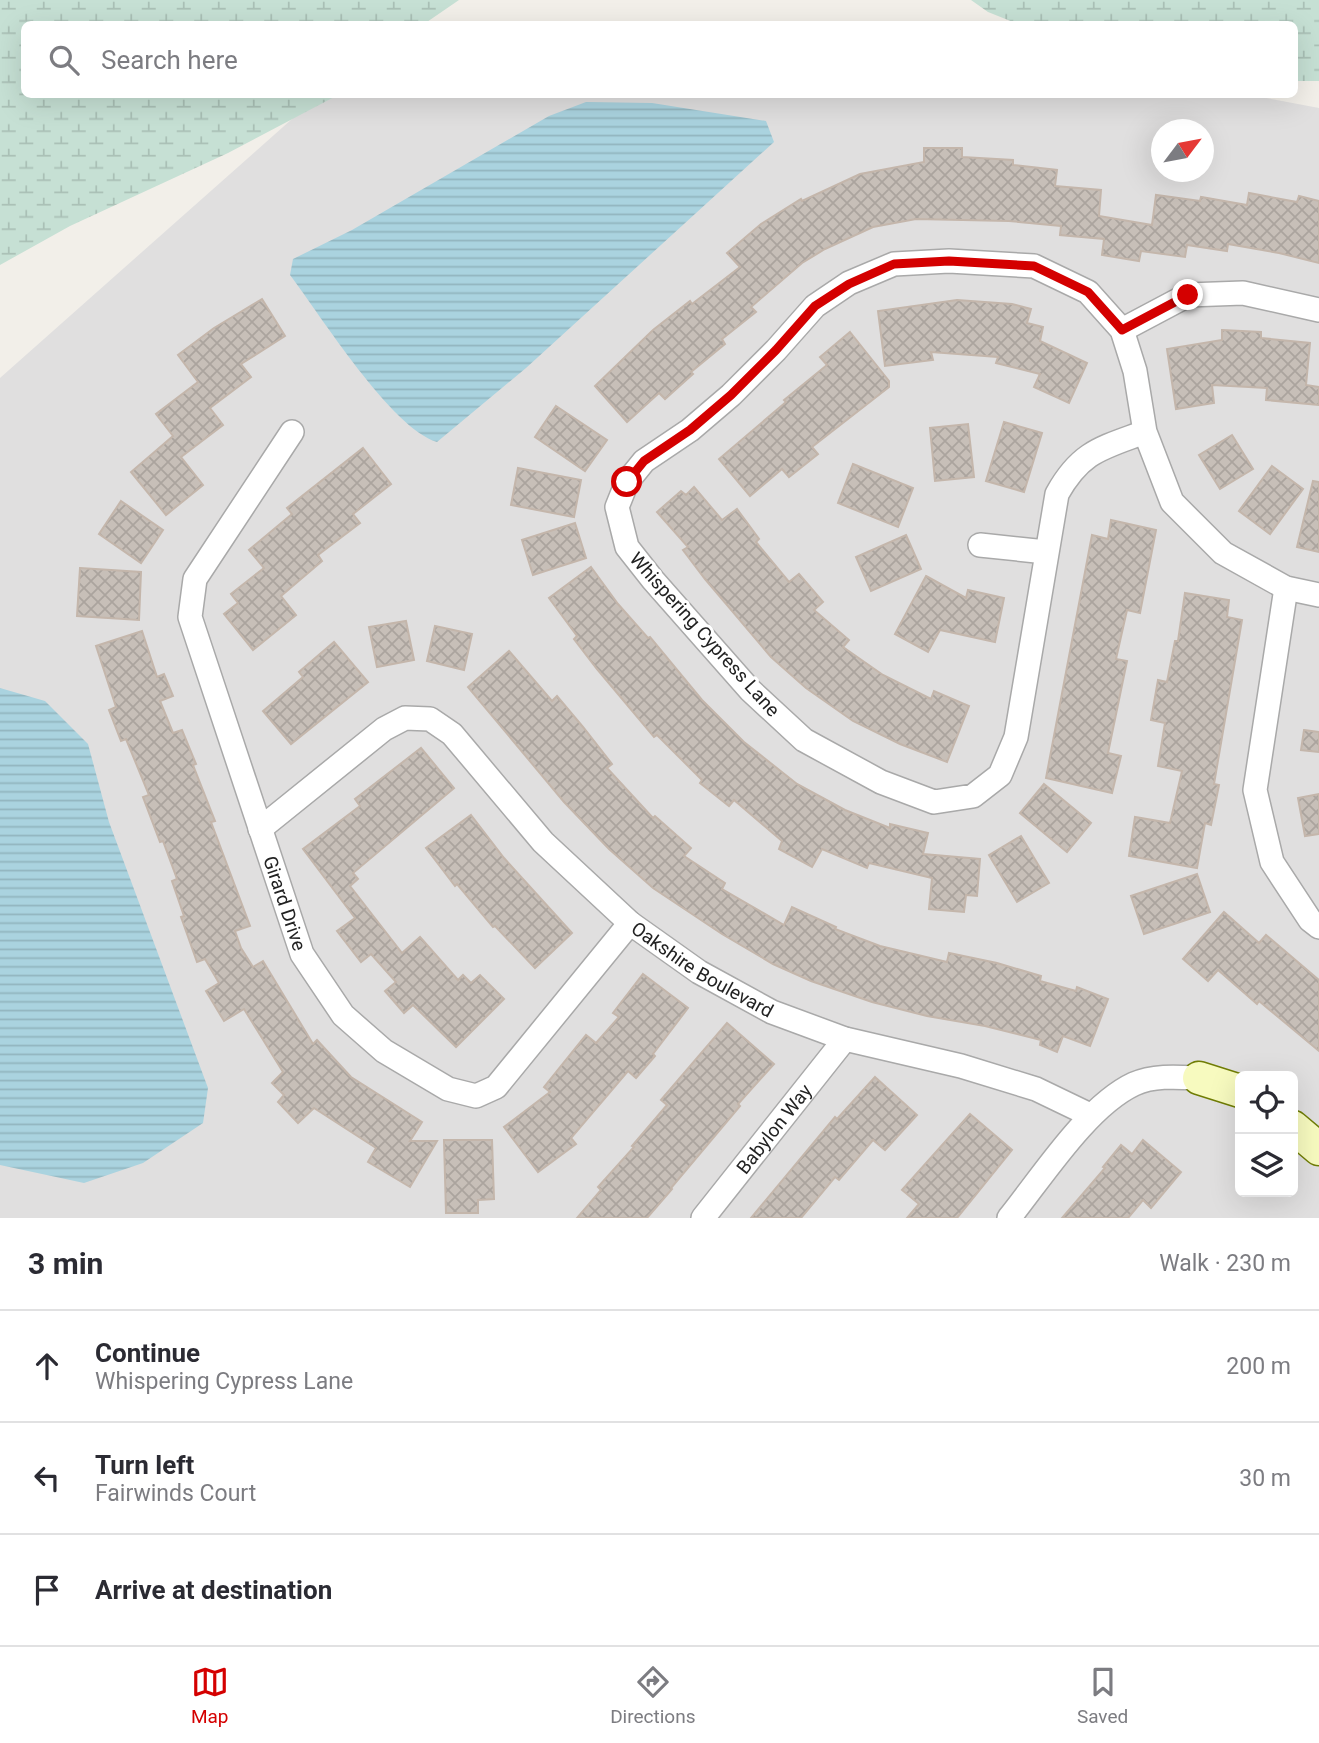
<!DOCTYPE html>
<html lang="en">
<head>
<meta charset="utf-8">
<style>
  :root { --surface:#fff; --page:#f7f7f7; --text:#2b2b33; --muted:#7c7c81; --line:#e1e1e2; --accent:#d40000 }
  body { margin:0; font-family:Roboto,sans-serif; background:var(--page); color:var(--text) }
  .controls { position:absolute; right:21px; bottom:21px; display:grid; overflow:hidden; border-radius:10px; box-shadow:0 7px 28px #0002 }
  .controls button { width:63px; height:63px; display:grid; place-items:center; padding:0; border:0; border-bottom:2px solid var(--line); background:var(--surface); color:var(--text); font:35px sans-serif }
  .compass { position:absolute; left:1151px; top:119px; width:63px; height:63px; border-radius:50%; background:var(--surface); box-shadow:0 7px 28px #0002; rotate:58deg }
  .stop { position:absolute; width:21px; height:21px; margin:-16px; border:5px solid #d40000; border-radius:50%; background:#fff }
  .stop.end { background:#d40000; border-color:#fff; box-shadow:0 2px 7px #0008 }
  .list { margin:0; padding:0; list-style:none }
  h2 { display:flex; justify-content:space-between; align-items:center; height:91px; margin:0; padding:0 28px; font-size:30px }
  h2 small { font-size:23px; font-weight:400; color:var(--muted) }
  .list li { display:grid; grid-template-columns:46px 1fr auto; gap:21px; align-items:center; box-sizing:border-box; height:112px; padding:0 28px; border-top:2px solid var(--line) }
  .list b { display:block; font-size:26px; white-space:nowrap }
  .list p { margin:0; font-size:23px; white-space:nowrap; color:var(--muted) }
  .list em { font-size:23px; font-style:normal; color:var(--muted) }
  .icon { flex:none; width:38px; height:38px; fill:none; stroke:currentColor; stroke-width:2; stroke-linecap:round; stroke-linejoin:round }
  .map { position:relative; flex:none; width:1319px; height:1218px; overflow:hidden }
  .search { position:absolute; background:var(--surface); box-shadow:0 7px 28px #0002; left:21px; right:21px; top:21px; height:77px; display:flex; align-items:center; gap:18px; box-sizing:border-box; padding:0 24px; border-radius:10px; color:var(--muted); font-size:26px }
  .sheet { height:427px; background:var(--surface) }
  nav { display:flex; justify-content:space-around; align-items:center; box-sizing:border-box; height:98px; border-top:2px solid var(--line); background:var(--surface); font-size:19px; color:var(--muted) }
  nav a { display:grid; justify-items:center; gap:4px }
  nav .on { color:var(--accent) }
  .map>svg:first-child { display:block }
  .residential { fill:#e0dfdf; fill-rule:evenodd }
  .wetland { fill:url(#wetland-marsh) }
  .water { fill:url(#water-rules) }
  .building { fill:url(#building-cross-hatch); stroke:#c4b6ab; stroke-width:2 }
  .lines { fill:none; stroke-linecap:round; stroke-linejoin:round }
  .street-casing { stroke:#a9a9a9; stroke-width:26 }
  .secondary-casing { stroke:#707d05; stroke-width:35 }
  .street { stroke:#fff; stroke-width:23 }
  .secondary { stroke:#f7fabf; stroke-width:32 }
  .route { stroke:#d40000; stroke-width:9 }
  .labels { text-anchor:middle; stroke-width:6; stroke-linejoin:round; paint-order:stroke }
  .street-label { font-size:19px; fill:#222; stroke:#fff }
</style>
</head>
<body>
<div class="map">
<svg width="1319" height="1218" viewBox="0 0 1319 1218">
  <defs>
    <pattern id="wetland-marsh" width="20" height="14" patternUnits="userSpaceOnUse" patternTransform="scale(1.75)"><rect width="20" height="14" fill="#c6e0d4"/><path d="M1 5h8M5 5V1M11 12h8M15 12V8" fill="none" stroke="#aac0b6"/></pattern>
    <pattern id="water-rules" width="6" height="5" patternUnits="userSpaceOnUse" patternTransform="scale(1.75)"><rect width="6" height="5" fill="#aad3df"/><path d="M0 2.5h6" fill="none" stroke="#92b5bf"/></pattern>
    <pattern id="building-cross-hatch" width="8" height="8" patternUnits="userSpaceOnUse" patternTransform="scale(1.75)"><rect width="8" height="8" fill="#c7bfb8"/><path d="M0 0l8 8M0 8l8-8" fill="none" stroke="#aba49e"/></pattern>
  </defs>
  <rect width="100%" height="100%" fill="#f2efe9"/>
  <path class="residential" d="M1245,94L1319,108V1218H0V378L319,95ZM1162,130H1204V172H1162ZM1240,1076H1293V1192H1240Z"/>
  <g class="wetland">
    <path d="M0,0H459L424,24H24V94L338,95L228,153L70,226L0,265Z"/>
    <path d="M971,0H1319V81H1295L1294,24H1018L988,12Z"/>
  </g>
  <g class="water">
    <path d="M586,102L652,103L766,121L774,142L526,368L437,442C391,428 321,316 290,275L293,259L352,230L549,116Z"/>
    <path d="M0,688L45,701L88,744L109,822L208,1088L203,1123L143,1163L84,1183L0,1165Z"/>
  </g>
  <g class="building">
    <path d="M924,148H962V157L1013,160V165L1057,170L1055,186L1101,190L1099,216L1152,225L1156,195L1200,201L1201,197L1247,205L1249,193L1297,202L1299,196L1319,201V263L1279,253L1228,244L1227,251L1187,245L1185,257L1141,251L1139,261L1102,255L1104,239L1060,235L1061,226L1009,221L916,219L873,227L825,249L802,263L751,307L756,312L722,339L725,344L691,372L693,374L665,399L659,393L627,422L595,386L653,330L690,301L692,304L740,267L727,253L761,224L801,199L802,201L860,174L924,162Z"/>
    <path d="M262,299L285,336L241,364L251,377L210,408L223,425L181,457L203,485L166,515L131,472L173,436L156,414L198,382L178,355L214,328Z"/>
    <path d="M957,300L1012,304L1031,309L1027,323L1043,327L1040,341L1087,363L1069,403L1034,387L1040,374L996,363L998,357L931,352L933,360L885,366L878,311Z"/>
    <path d="M1222,330L1261,332V338L1310,343L1306,385L1319,387V405L1266,400L1267,388L1212,385L1214,403L1176,409L1167,349L1222,340Z"/>
    <path d="M850,332L889,381V387L812,447L818,454L789,477L782,469L750,496L719,459L786,402L784,400L827,365L820,357Z"/>
    <path d="M556,406L607,440L585,471L535,437Z"/>
    <path d="M1004,422L1042,433L1024,492L986,481Z"/>
    <path d="M968,424L974,477L935,481L930,428Z"/>
    <path d="M1232,435L1253,469L1220,489L1199,455Z"/>
    <path d="M363,448L391,484L353,514L360,523L318,555L322,561L281,596L296,615L253,650L224,614L238,603L231,594L264,568L249,550L292,514L287,508Z"/>
    <path d="M853,464L913,488L898,527L838,503Z"/>
    <path d="M1272,466L1303,489L1270,534L1239,511Z"/>
    <path d="M518,468L581,480L574,517L511,505Z"/>
    <path d="M1313,481L1319,482V552L1297,547Z"/>
    <path d="M694,487L722,520L737,509L759,539L756,542L789,582L799,574L823,602L814,610L849,640L843,647L883,675L931,699L934,691L969,706L947,762L900,744L853,721L806,688L771,657L705,579L683,550L688,547L657,512L681,491L686,495Z"/>
    <path d="M121,501L163,530L141,563L99,534Z"/>
    <path d="M1111,520L1156,530L1140,613L1127,610L1116,659L1127,661L1108,753L1121,756L1112,793L1046,778L1092,535L1108,539Z"/>
    <path d="M575,523L586,558L533,575L522,540Z"/>
    <path d="M906,535L921,569L871,591L856,557Z"/>
    <path d="M591,567L618,604L648,638L650,637L702,700L744,742L797,784L845,810L890,828V824L928,833L923,854L980,859L977,896L966,895L964,912L929,909L932,878L869,863L867,868L822,849L812,867L779,849L782,841L734,800L729,806L700,783L702,780L657,735L654,737L597,669L574,639L577,636L549,598Z"/>
    <path d="M80,568L141,572L139,620L77,616Z"/>
    <path d="M926,576L966,598L968,590L1004,598L995,642L940,630L928,652L895,634Z"/>
    <path d="M1185,593L1229,600L1227,617L1242,620L1214,784L1219,785L1211,825L1205,823L1197,868L1129,856L1135,817L1170,823L1182,771L1158,766L1165,723L1151,720L1158,680L1167,682L1175,641H1178Z"/>
    <path d="M406,621L414,660L377,667L369,627Z"/>
    <path d="M435,626L472,634L464,670L427,661Z"/>
    <path d="M142,631L157,677L164,674L173,696L160,701L173,733L182,730L196,764L193,765L215,821L211,822L250,926L235,931L241,948L253,967L263,961L313,1044L317,1040L351,1077L422,1122L410,1141H437L410,1187L368,1162L376,1148L314,1108L298,1123L278,1102L284,1095L272,1083L283,1072L244,1009L224,1021L206,991L219,983L205,959L197,962L181,917L184,916L172,881L177,879L163,841L160,842L143,797L149,795L126,739L121,741L109,710L116,707L96,646Z"/>
    <path d="M334,642L368,682L291,744L263,711L303,677L299,672Z"/>
    <path d="M509,651L552,701L557,696L583,727L612,764L607,768L653,818L655,816L691,848L684,856L725,883L722,889L784,925L792,907L836,927L835,929L880,946L947,962L949,953L997,963L1041,976L1040,981L1076,991L1077,987L1108,999L1090,1046L1063,1036L1057,1052L1040,1045L1041,1040L985,1026L927,1016L872,1002L811,981L773,964L722,934L653,888L609,849L564,802L468,687Z"/>
    <path d="M1304,730L1319,732V752L1301,750Z"/>
    <path d="M421,748L454,788L353,873L358,879L350,886L402,953L420,937L458,980L463,975L471,983L480,975L504,999L456,1047L413,1005L404,1013L385,991L396,982L371,954L361,962L337,931L355,918L303,849L360,806L355,799Z"/>
    <path d="M1044,784L1091,823L1067,852L1020,813Z"/>
    <path d="M1319,794V834L1305,836L1298,798Z"/>
    <path d="M471,815L504,858L572,933L535,968L495,926L493,927L457,884L455,886L426,848Z"/>
    <path d="M1021,836L1049,883L1017,902L989,855Z"/>
    <path d="M1197,874L1210,912L1144,934L1131,896Z"/>
    <path d="M1224,912L1259,943L1266,935L1319,980V1051L1259,1001L1257,1004L1218,970L1208,981L1183,959Z"/>
    <path d="M643,974L688,1008L653,1054L655,1056L636,1078L628,1071L571,1138L576,1144L538,1172L504,1127L550,1092L544,1087L586,1035L596,1043L619,1017L613,1013Z"/>
    <path d="M727,1023L774,1064L738,1104L740,1106L671,1188L672,1189L647,1218H577L601,1190L598,1187L634,1147L632,1146L667,1105L661,1100Z"/>
    <path d="M875,1077L917,1115L885,1150L873,1140L839,1180L835,1177L801,1218H751L835,1117L837,1119Z"/>
    <path d="M970,1114L1012,1150L957,1218H907L919,1204L902,1190Z"/>
    <path d="M444,1140H492L494,1199L478,1200V1213H446Z"/>
    <path d="M1143,1140L1181,1172L1151,1208L1143,1200L1128,1218H1062L1105,1168L1103,1167L1121,1145L1132,1154Z"/>
  </g>
  <g class="lines">
    <g class="street-casing">
      <g id="street">
        <path d="M1122,330L1188,295L1243,293L1319,310"/>
        <path id="s1" d="M292,432L195,579L190,617L302,954L343,1015L384,1051L448,1089L476,1096L496,1087L630,923"/>
        <path d="M1145,432C1102,448 1081,451 1057,494L1016,737L1000,775L973,796L934,802L881,782L804,740L750,690L653,580L627,547L617,507L627,482L644,461L690,430L731,395L776,350L815,306L849,283L894,264L949,261L1034,266L1088,292L1122,330L1135,371L1145,432L1172,502L1223,553L1286,588L1319,595"/>
        <path d="M980,545L1046,552"/>
        <path d="M1286,588L1255,790L1272,862L1310,920L1319,927"/>
        <path id="s2" d="M260,829L384,729L405,718L430,719L452,734L543,842L630,923L699,972L772,1012L845,1039L961,1066L1036,1089L1090,1115"/>
        <path id="s3" d="M703,1218L845,1039"/>
        <path d="M1009,1218C1042,1177 1087,1106 1134,1084C1154,1075 1178,1077 1199,1078"/>
      </g>
    </g>
    <g class="secondary-casing">
      <g id="secondary">
        <path d="M1199,1078L1240,1091"/>
        <path d="M1293,1127L1319,1149"/>
      </g>
    </g>
    <use href="#street" class="street"/>
    <use href="#secondary" class="secondary"/>
  </g>
  <g class="lines">
    <path class="route" d="M627,482L644,461L690,430L731,395L776,350L815,306L849,284L894,264L949,261L1034,266L1088,292L1122,330L1188,295"/>
  </g>
  <g class="labels">
    <g class="street-label">
      <text transform="translate(705 634) rotate(48)" y="7">Whispering Cypress Lane</text>
      <text dy="7" stroke="none"><textPath href="#s1" startOffset="516">Girard Drive</textPath></text>
      <text dy="7" stroke="none"><textPath href="#s2" startOffset="581">Oakshire Boulevard</textPath></text>
      <text dy="7" stroke="none"><textPath href="#s3" startOffset="114">Babylon Way</textPath></text>
    </g>
  </g>
</svg>
<div class="controls">
<button><svg class="icon" aria-label="locate" viewBox="0 0 24 24"><circle cx="12" cy="12" r="6"/><path d="M12 2v4M12 18v4M2 12h4M18 12h4"/></svg></button>
<button><svg class="icon" aria-label="layers" viewBox="0 0 24 24"><path d="M12 4l9 5-9 5-9-5zM3 14l9 5 9-5"/></svg></button>
</div>
<svg class="compass" viewBox="-18 -18 36 36"><path d="M0-13l5 13h-10z" fill="#e53935"/><path d="M0 13l5-13h-10z" fill="#7c7c81"/></svg>
<div class="stop" style="left:627px;top:482px"></div>
<div class="stop end" style="left:1188px;top:295px"></div>
<div class="search"><svg class="icon" aria-label="search" viewBox="0 0 24 24"><circle cx="10" cy="10" r="6"/><path d="M15 15l6 6"/></svg>Search here</div>
</div>
<section class="sheet">
<h2>3 min<small>Walk · 230 m</small></h2>
<ul class="list">
<li><svg class="icon" aria-label="ahead" viewBox="0 0 24 24"><path d="M12 20V5M6 11l6-6 6 6"/></svg><div><b>Continue</b><p>Whispering Cypress Lane</p></div><em>200 m</em></li>
<li><svg class="icon" aria-label="left" viewBox="0 0 24 24"><path d="M17 20v-9H6M10 6l-5 5 5 5"/></svg><div><b>Turn left</b><p>Fairwinds Court</p></div><em>30 m</em></li>
<li><svg class="icon" aria-label="arrive" viewBox="0 0 24 24"><path d="M6 21V4h12l-3 4 3 4H6"/></svg><div><b>Arrive at destination</b></div></li>
</ul>
</section>
<nav>
<a class="on"><svg class="icon" aria-label="map" viewBox="0 0 24 24"><path d="M3 6l6-2 6 2 6-2v14l-6 2-6-2-6 2zM9 4v14M15 6v14"/></svg>Map</a>
<a><svg class="icon" aria-label="directions" viewBox="0 0 24 24"><path d="M12 3l9 9-9 9-9-9zM9 14v-3h6M13 9l2 2-2 2"/></svg>Directions</a>
<a><svg class="icon" aria-label="saved" viewBox="0 0 24 24"><path d="M7 4h10v16l-5-4-5 4z"/></svg>Saved</a>
</nav>
</body>
</html>
